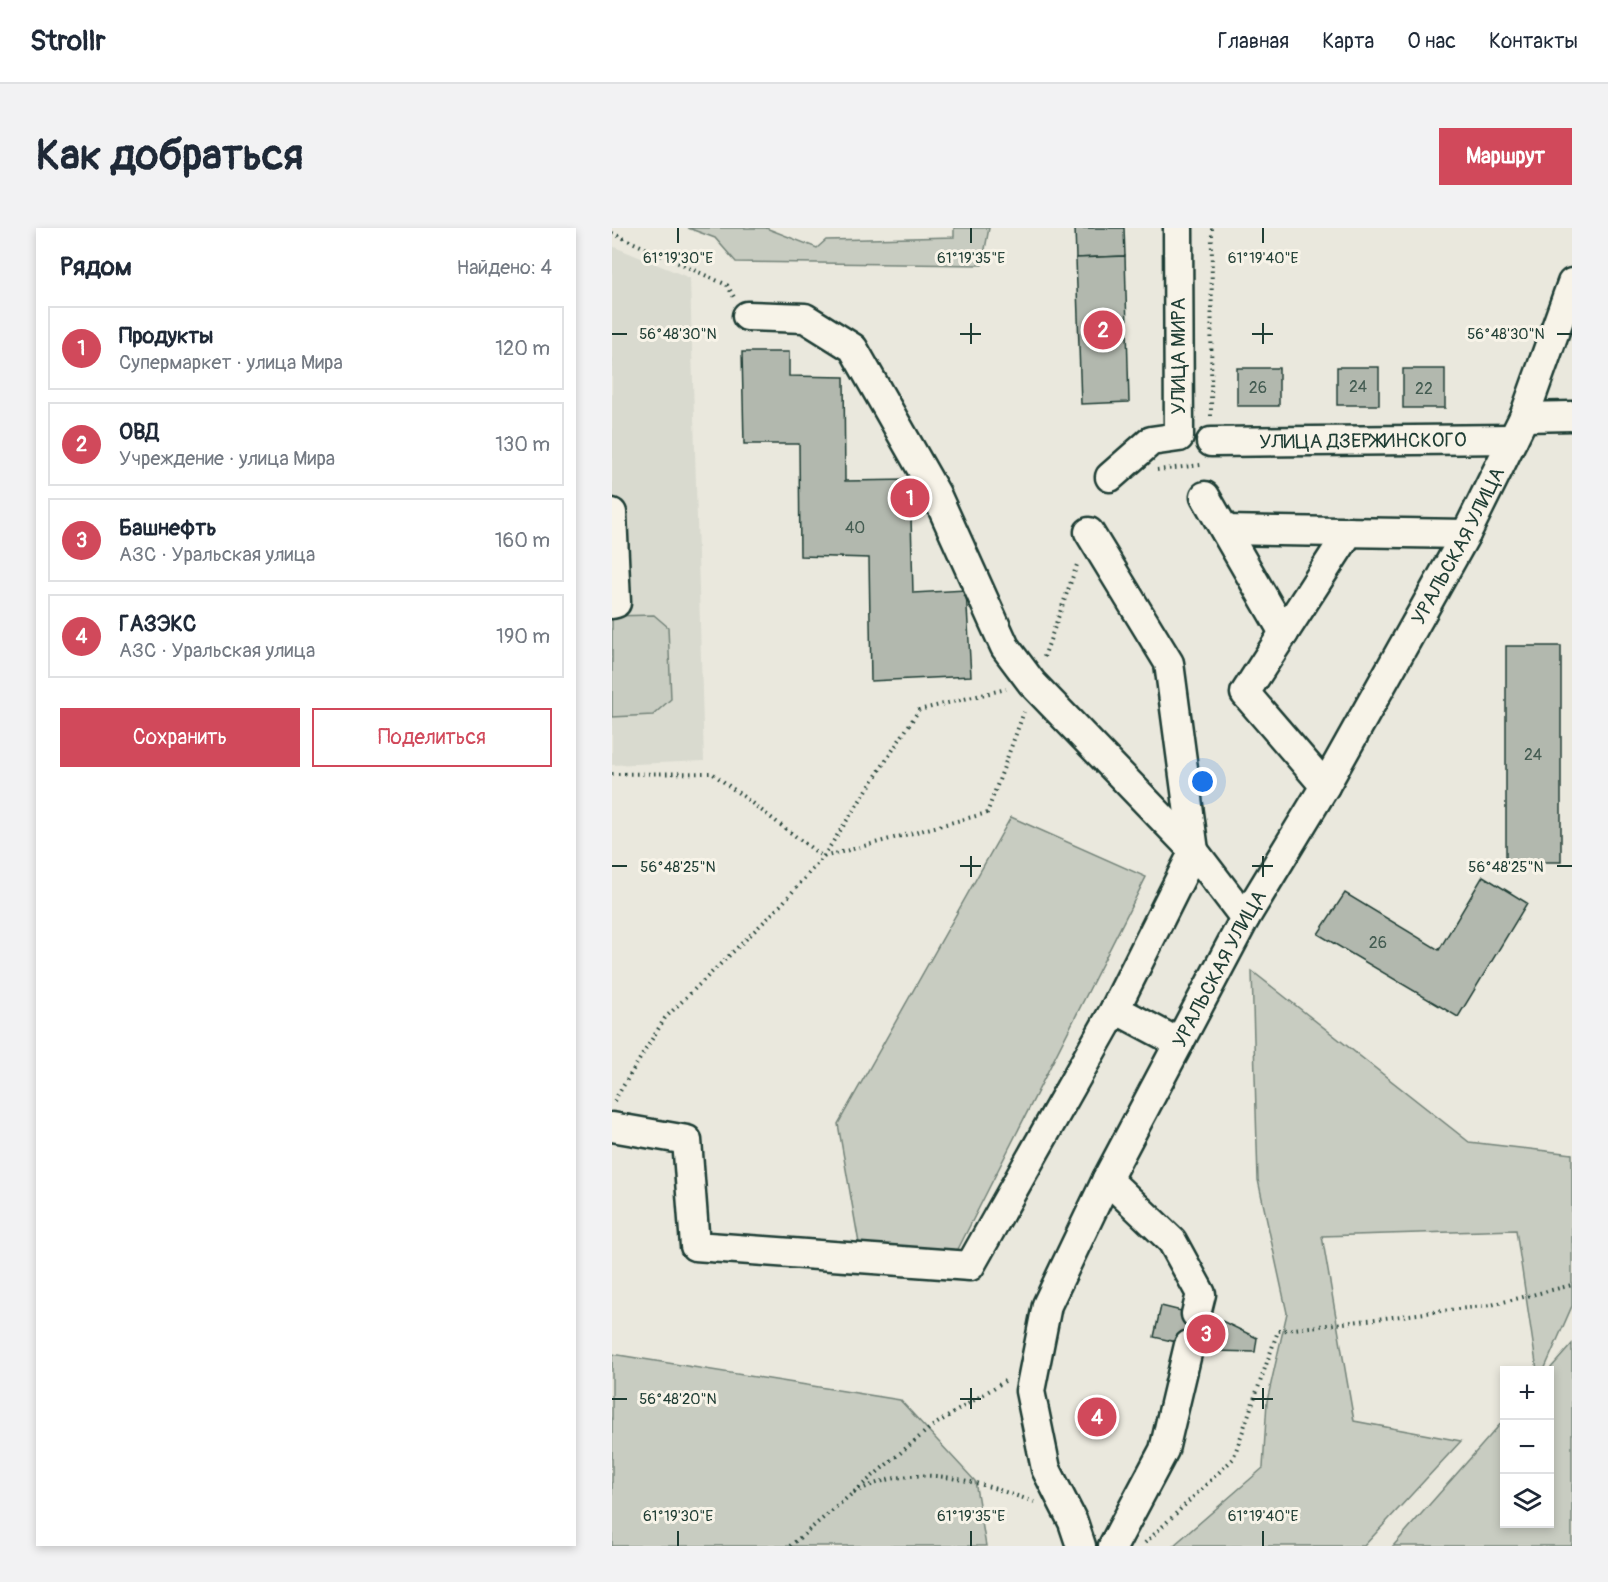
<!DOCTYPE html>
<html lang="ru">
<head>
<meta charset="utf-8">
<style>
  :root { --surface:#fff; --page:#f2f2f3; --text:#1f2937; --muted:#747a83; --line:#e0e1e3; --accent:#d1495b }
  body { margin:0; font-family:Pangolin,sans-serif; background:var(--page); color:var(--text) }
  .controls { position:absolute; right:18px; bottom:18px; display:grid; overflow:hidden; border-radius:0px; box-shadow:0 3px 9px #0003 }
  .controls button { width:54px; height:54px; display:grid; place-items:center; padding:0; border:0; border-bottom:2px solid var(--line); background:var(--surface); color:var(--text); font:30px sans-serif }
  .you { position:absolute; left:591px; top:554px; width:21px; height:21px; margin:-15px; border:4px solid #fff; border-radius:50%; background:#1a73e8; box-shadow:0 0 0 9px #1a73e833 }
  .badge { display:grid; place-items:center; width:39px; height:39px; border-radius:50%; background:var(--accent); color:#fff; font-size:20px; font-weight:700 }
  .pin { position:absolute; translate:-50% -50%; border:3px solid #fff; box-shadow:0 2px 6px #0006 }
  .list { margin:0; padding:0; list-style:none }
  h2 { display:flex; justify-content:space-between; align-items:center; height:78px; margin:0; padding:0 24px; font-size:26px }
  h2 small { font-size:20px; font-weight:400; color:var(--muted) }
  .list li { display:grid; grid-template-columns:39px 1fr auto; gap:18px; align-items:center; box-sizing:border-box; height:84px; margin:0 12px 12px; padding:0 12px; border:2px solid var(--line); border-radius:0px }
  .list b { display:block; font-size:22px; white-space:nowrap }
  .list p { margin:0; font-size:20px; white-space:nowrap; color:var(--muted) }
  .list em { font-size:20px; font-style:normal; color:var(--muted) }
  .actions { display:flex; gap:12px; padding:18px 24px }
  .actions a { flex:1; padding:14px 0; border:2px solid var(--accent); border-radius:0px; text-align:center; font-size:21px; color:var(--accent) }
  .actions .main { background:var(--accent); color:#fff }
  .icon { flex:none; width:33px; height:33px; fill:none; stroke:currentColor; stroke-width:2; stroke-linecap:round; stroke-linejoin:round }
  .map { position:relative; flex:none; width:960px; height:1318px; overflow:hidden; border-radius:0px }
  header { display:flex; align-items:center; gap:36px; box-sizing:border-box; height:84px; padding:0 30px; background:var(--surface); border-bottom:2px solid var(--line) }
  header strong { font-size:28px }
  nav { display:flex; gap:33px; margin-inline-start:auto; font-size:21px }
  .intro { display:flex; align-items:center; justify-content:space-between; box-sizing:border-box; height:144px; padding:0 36px }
  h1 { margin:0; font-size:42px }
  .button { padding:15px 27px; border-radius:0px; background:var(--accent); color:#fff; font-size:21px; font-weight:700 }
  main { display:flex; gap:36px; padding:0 36px }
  aside { flex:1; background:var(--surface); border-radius:0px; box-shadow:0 3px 9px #0003 }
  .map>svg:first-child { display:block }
  .built { fill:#d9dacf }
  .green { fill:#c8ccc1; stroke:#74847a; stroke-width:1.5 }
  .building { fill:#b2b8ae; stroke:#1f3d34; stroke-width:1.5 }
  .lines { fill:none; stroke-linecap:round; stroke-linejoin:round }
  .minor-casing { stroke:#1f3d34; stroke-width:33 }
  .path { stroke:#1f3d34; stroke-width:4; stroke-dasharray:1.5 4.5; stroke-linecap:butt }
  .minor { stroke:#f7f3e8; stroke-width:28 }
  .ticks { fill:none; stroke:#1f3d34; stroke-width:2 }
  .labels { text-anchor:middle; stroke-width:6; stroke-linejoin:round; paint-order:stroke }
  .number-label { font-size:16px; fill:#445c52 }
  .street-label { font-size:20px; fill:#1f3d34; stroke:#f7f3e8 }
  .ticks-label { font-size:15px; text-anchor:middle; fill:#1f3d34; stroke:#f7f3e8; stroke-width:6; stroke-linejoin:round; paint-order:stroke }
</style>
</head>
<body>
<header>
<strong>Strollr</strong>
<nav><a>Главная</a><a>Карта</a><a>О нас</a><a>Контакты</a></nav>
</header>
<div class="intro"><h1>Как добраться</h1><a class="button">Маршрут</a></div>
<main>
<aside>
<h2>Рядом<small>Найдено: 4</small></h2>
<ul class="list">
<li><span class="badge">1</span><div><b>Продукты</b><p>Супермаркет · улица Мира</p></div><em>120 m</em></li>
<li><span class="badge">2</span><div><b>ОВД</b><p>Учреждение · улица Мира</p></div><em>130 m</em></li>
<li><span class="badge">3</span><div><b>Башнефть</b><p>АЗС · Уральская улица</p></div><em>160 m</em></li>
<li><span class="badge">4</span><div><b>ГАЗЭКС</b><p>АЗС · Уральская улица</p></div><em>190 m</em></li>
</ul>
<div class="actions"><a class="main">Сохранить</a><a>Поделиться</a></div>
</aside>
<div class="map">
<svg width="960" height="1318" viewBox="0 0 960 1318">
  <rect width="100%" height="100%" fill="#eae8dd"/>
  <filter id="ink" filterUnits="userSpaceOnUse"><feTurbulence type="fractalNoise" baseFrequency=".0167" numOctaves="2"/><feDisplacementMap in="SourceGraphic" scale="12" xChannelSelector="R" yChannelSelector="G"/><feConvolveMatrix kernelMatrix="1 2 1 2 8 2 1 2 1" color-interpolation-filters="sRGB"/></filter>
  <g filter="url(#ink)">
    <path class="built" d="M0,18L78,50L92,533L0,537Z"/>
    <g class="green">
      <path d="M76,0H154L205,20L214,12L342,9V0H377L370,37L124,34L103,10Z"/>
      <path d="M42,387L56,399L59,471L41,487L0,489V388Z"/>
      <path d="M399,589L534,649L337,1039L248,1021L226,896Z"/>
      <path d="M640,743L857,914L960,926V1078L932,1142H925L904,1002L710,1008L742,1193L849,1213L752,1318H561L651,1240L655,1173L675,1085L646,952Z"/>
      <path d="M960,1116V1318H781L892,1192V1296H938L937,1142Z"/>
      <path d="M0,1126L288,1172L363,1253L374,1318H0Z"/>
    </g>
    <g class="building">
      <path d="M463,0H512L513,28L464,30Z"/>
      <path d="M513,28L517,174L469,176L464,30Z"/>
      <path d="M130,124H177V148L232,149L233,253L298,252L301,365L354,362L359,448L259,453L257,330L188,328L187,216H132Z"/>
      <rect x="725" y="139" width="42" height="38"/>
      <rect x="625" y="140" width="42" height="38"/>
      <rect x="791" y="141" width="42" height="39"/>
      <rect x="894" y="418" width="55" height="216"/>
      <path d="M871,648L915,675L846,789L706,706L733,665L827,722Z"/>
      <path d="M549,1078L610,1093L645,1110L643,1124L603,1123L542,1109Z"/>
      <path d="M473,1174L497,1179L493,1206L469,1202Z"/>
    </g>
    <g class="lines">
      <g class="minor-casing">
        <g id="minor">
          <path d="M135,88L193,90L241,120L324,266L393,419L420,455L582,623L633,690"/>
          <path d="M912,189L960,188"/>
          <path id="s1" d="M599,214L901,211"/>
          <path d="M498,249L539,213L567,209L566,0"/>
          <path d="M593,268L672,405"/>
          <path d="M0,285L4,375L0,376"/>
          <path d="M613,302L854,306"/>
          <path d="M477,304L557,435L582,623L503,781L567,815"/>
          <path d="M713,558L633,465L737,304"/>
          <path d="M0,899L75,912L83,1018L358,1038L503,781"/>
          <path d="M495,951L560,1013L589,1066L584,1086"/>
          <path id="s2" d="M469,1318L461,1294L434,1241L418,1163L435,1077L495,951L633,690L713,558L854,306L912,189L960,55"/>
          <path d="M501,1318L552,1222L577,1117"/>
        </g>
      </g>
      <g class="path">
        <path d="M0,5L115,57L122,69"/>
        <path d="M599,188L600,0"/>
        <path d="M545,242L589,237"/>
        <path d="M432,429L466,334"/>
        <path d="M0,546L100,545L211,629L307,482L394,461"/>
        <path d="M2,873L53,790L168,678L211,629L375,585L412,484"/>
        <path d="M242,1265C303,1232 361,1252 422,1274"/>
        <path d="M533,1315L621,1231L666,1103L879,1077L960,1057"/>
        <path d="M178,1318L319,1199L396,1151"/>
      </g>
      <use href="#minor" class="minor"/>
    </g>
  </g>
  <path class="ticks" d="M66,0V15M359,0V15M651,0V15M359,95V116M651,95V116M0,106H15M348,106H369M640,106H661M945,106H960M359,628V649M651,628V649M0,638H15M348,638H369M640,638H661M945,638H960M359,1160V1181M651,1160V1181M0,1171H15M348,1171H369M640,1171H661M66,1303V1318M359,1303V1318M651,1303V1318"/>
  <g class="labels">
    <g class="number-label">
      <text x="746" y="164">24</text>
      <text x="646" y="165">26</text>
      <text x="812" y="166">22</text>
      <text x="243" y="305">40</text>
      <text x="921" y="532">24</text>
      <text x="766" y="720">26</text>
    </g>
    <g class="street-label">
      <text transform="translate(566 128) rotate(-90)" y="7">УЛИЦА МИРА</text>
      <text dy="7" stroke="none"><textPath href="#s1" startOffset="152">УЛИЦА ДЗЕРЖИНСКОГО</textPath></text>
      <text dy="7" stroke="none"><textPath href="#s2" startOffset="1116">УРАЛЬСКАЯ УЛИЦА</textPath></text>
      <text dy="7" stroke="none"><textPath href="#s2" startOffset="630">УРАЛЬСКАЯ УЛИЦА</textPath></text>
    </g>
  </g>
  <g class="ticks-label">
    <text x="66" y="35">61°19'30"E</text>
    <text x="359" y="35">61°19'35"E</text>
    <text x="651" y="35">61°19'40"E</text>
    <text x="66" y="111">56°48'30"N</text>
    <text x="894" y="111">56°48'30"N</text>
    <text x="66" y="644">56°48'25"N</text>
    <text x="894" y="644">56°48'25"N</text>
    <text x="66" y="1176">56°48'20"N</text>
    <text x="66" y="1293">61°19'30"E</text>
    <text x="359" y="1293">61°19'35"E</text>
    <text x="651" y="1293">61°19'40"E</text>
  </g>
</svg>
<div class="controls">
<button>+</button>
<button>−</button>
<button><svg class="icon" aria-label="layers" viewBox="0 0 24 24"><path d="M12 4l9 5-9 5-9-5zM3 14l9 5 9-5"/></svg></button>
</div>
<div class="you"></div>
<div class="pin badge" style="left:298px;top:270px">1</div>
<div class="pin badge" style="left:491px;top:102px">2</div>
<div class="pin badge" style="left:594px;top:1106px">3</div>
<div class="pin badge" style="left:485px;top:1189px">4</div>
</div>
</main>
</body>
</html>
